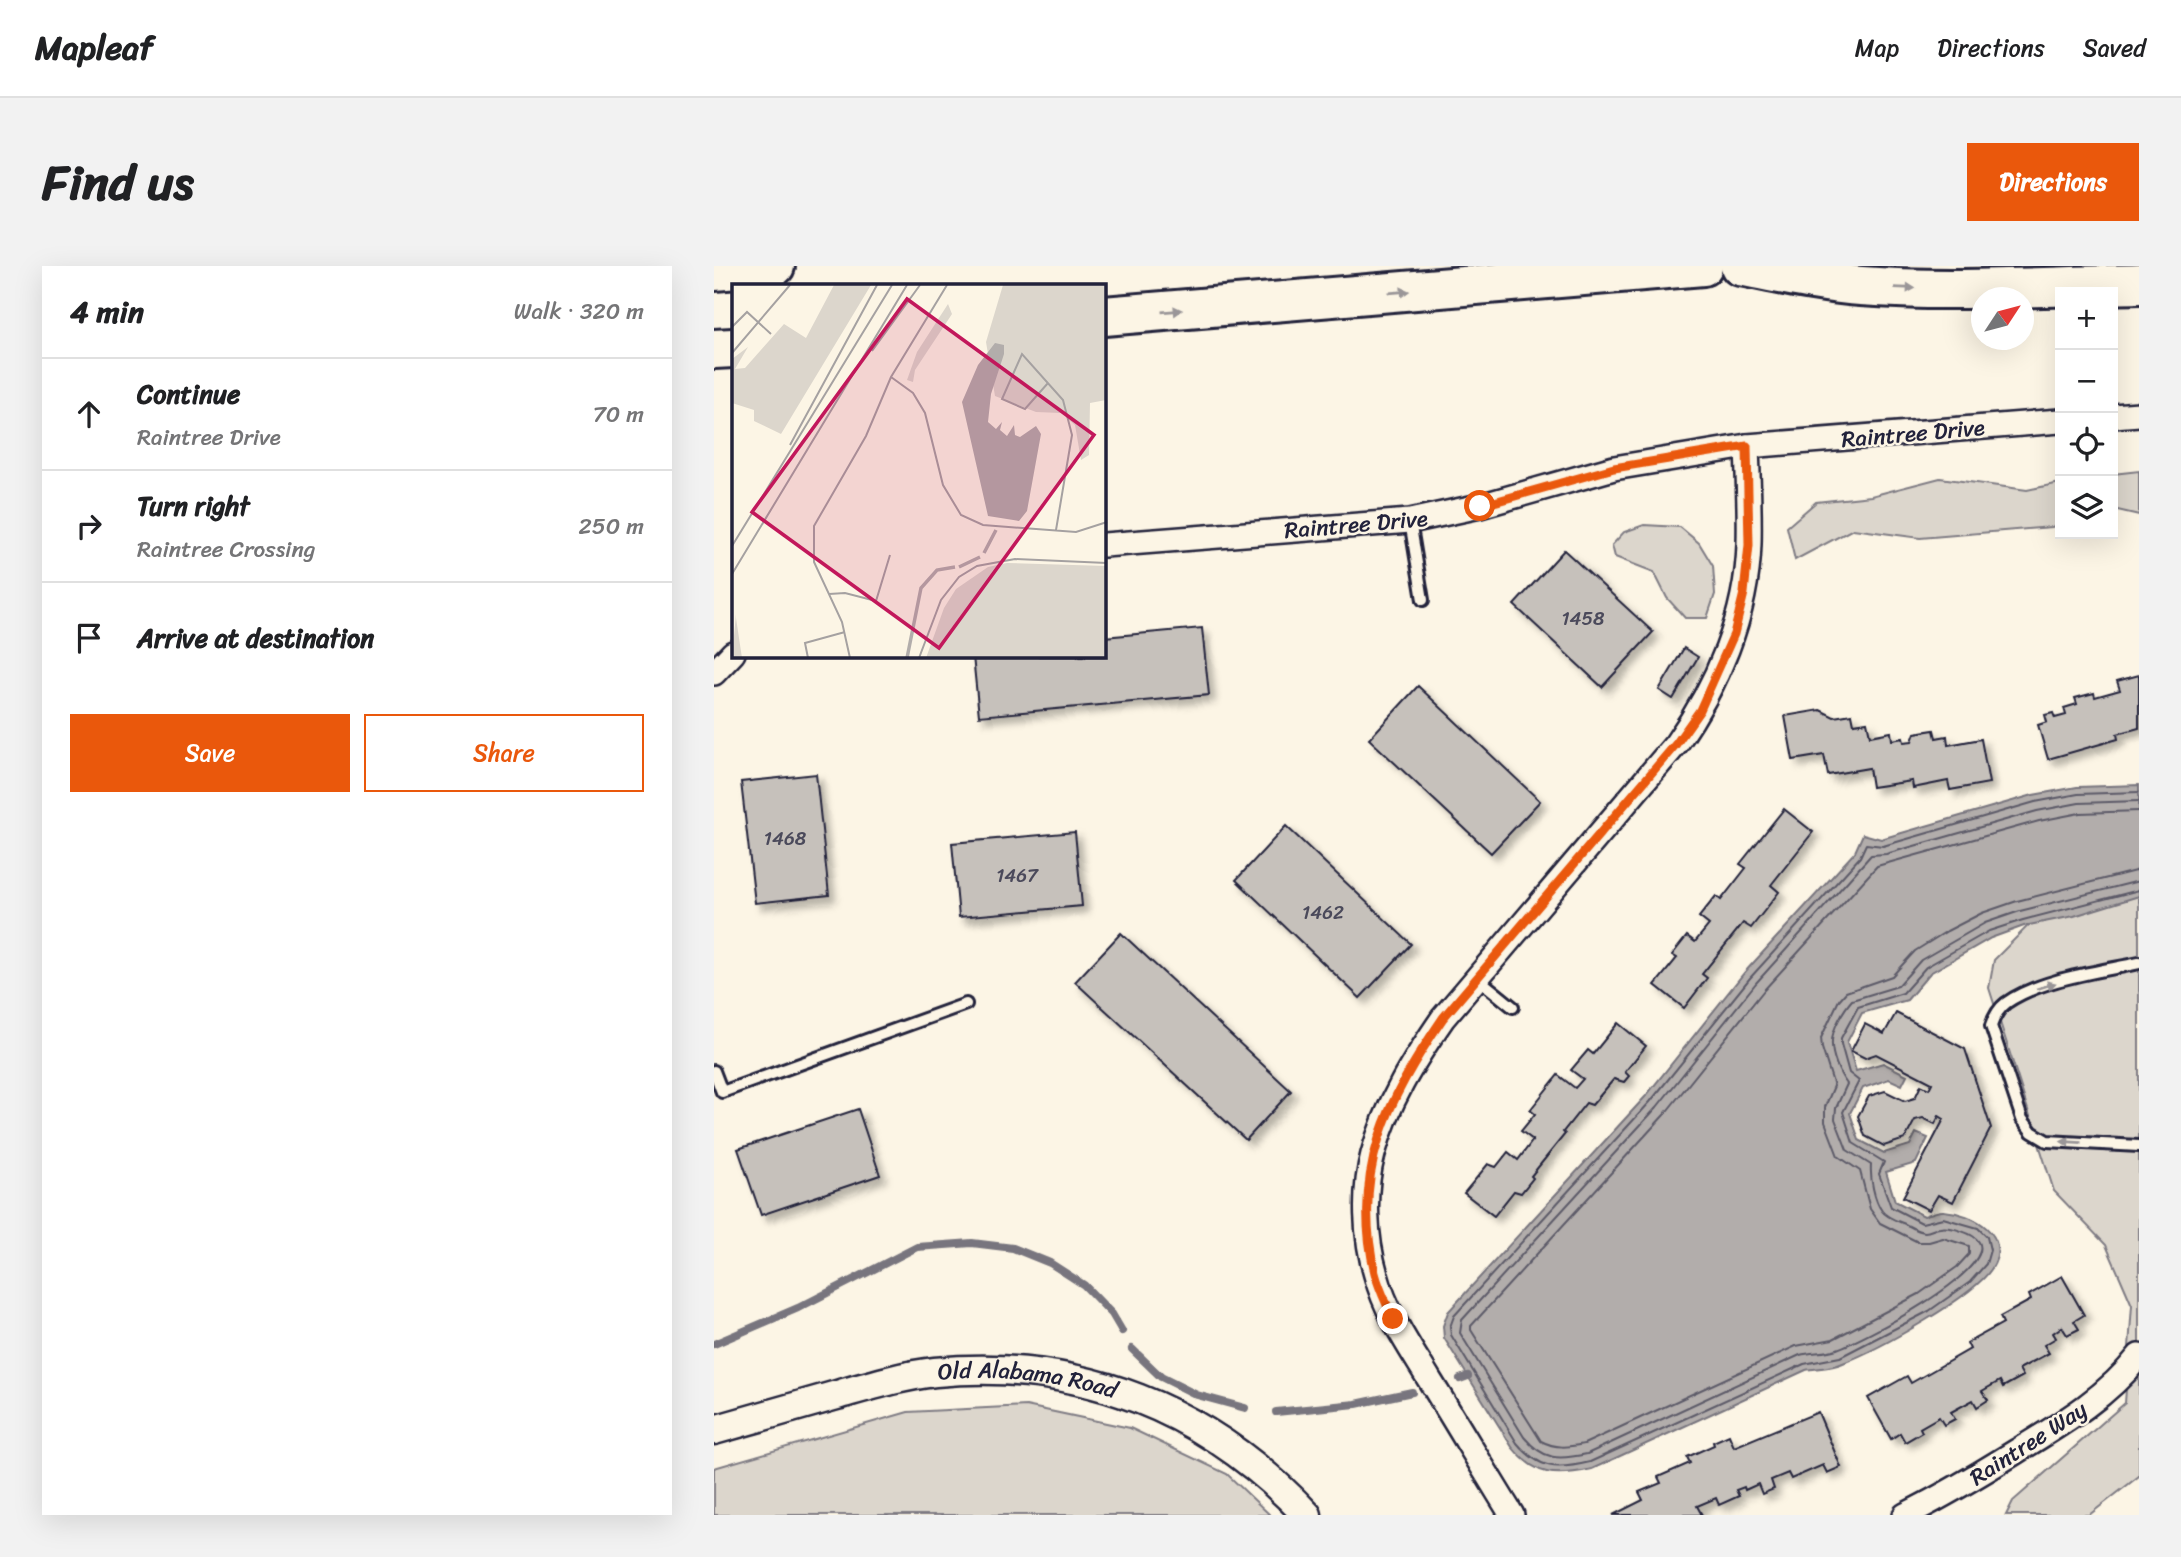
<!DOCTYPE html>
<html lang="en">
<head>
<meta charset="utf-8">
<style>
  :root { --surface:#fff; --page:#f2f2f2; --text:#202124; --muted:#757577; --line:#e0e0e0; --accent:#ea580c }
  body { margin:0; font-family:Sriracha,sans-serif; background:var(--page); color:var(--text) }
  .controls { position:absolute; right:21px; top:21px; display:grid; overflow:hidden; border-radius:0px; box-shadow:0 7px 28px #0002 }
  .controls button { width:63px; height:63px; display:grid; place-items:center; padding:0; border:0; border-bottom:2px solid var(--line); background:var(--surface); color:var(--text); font:35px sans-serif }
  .compass { position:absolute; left:1257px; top:21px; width:63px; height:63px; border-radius:50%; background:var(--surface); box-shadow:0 7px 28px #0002; rotate:54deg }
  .stop { position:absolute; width:21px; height:21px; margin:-16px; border:5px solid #ea580c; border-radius:50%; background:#fff }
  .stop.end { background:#ea580c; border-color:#fff; box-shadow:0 2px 7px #0008 }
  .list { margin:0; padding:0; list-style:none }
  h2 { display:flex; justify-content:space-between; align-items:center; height:91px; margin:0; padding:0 28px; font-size:30px }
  h2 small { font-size:23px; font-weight:400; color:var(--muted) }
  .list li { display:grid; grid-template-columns:46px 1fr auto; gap:21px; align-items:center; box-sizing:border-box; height:112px; padding:0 28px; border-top:2px solid var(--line) }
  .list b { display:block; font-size:26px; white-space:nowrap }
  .list p { margin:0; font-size:23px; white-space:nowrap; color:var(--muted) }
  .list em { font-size:23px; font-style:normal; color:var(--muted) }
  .actions { display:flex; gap:14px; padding:21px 28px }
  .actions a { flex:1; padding:16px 0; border:2px solid var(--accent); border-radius:0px; text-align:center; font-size:24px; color:var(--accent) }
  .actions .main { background:var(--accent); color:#fff }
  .icon { flex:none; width:38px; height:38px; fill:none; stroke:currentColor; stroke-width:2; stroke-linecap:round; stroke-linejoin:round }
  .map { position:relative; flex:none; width:1425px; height:1249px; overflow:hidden; border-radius:0px }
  header { display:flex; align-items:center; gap:42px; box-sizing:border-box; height:98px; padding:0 35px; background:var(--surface); border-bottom:2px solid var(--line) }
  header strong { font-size:33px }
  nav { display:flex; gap:38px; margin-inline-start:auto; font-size:24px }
  .intro { display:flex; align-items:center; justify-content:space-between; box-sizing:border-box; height:168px; padding:0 42px }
  h1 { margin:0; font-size:49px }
  .button { padding:18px 32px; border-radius:0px; background:var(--accent); color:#fff; font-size:24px; font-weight:700 }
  main { display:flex; gap:42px; padding:0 42px }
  aside { flex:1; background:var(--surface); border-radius:0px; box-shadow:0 7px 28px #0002 }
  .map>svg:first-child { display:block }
  .green { fill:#dcd6cc; stroke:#7f7c84; stroke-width:2 }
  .water { fill:#b2adab; stroke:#78757e; stroke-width:2 }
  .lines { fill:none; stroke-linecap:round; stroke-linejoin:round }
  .shore { stroke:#5c5a68; stroke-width:2 }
  .stream { stroke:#78757e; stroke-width:8 }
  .building { fill:#c6c1bb; stroke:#22223b; stroke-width:2; filter:url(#shadow) }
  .service-casing { stroke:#22223b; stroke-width:16 }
  .minor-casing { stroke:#22223b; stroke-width:28 }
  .tertiary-casing { stroke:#22223b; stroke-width:33 }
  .motorway-casing { stroke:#22223b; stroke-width:44 }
  .service { stroke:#fcf5e5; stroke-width:10 }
  .minor { stroke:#fcf5e5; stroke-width:23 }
  .tertiary { stroke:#fcf5e5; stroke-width:28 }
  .motorway { stroke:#fcf5e5; stroke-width:38 }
  .oneway { fill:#9a9698 }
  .route { stroke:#ea580c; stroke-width:9 }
  .labels { text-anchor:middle; stroke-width:5; stroke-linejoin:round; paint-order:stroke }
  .number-label { font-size:19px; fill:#4b4a5b }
  .street-label { font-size:23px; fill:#22223b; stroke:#fcf5e5 }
  .inset-river { fill:none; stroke:#b2adab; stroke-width:3.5 }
  .inset-road { fill:none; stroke:#a5a1a1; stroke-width:2 }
  .view { fill:#c2185b; fill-opacity:0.15; stroke:#c2185b; stroke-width:3.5 }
  .inset-edge { fill:none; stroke:#22223b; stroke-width:3.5 }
</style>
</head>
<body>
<header>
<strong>Mapleaf</strong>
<nav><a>Map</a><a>Directions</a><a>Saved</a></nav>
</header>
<div class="intro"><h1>Find us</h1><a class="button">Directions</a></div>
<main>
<aside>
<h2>4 min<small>Walk · 320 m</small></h2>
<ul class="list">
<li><svg class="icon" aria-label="ahead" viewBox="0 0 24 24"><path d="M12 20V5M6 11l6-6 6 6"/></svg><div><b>Continue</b><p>Raintree Drive</p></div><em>70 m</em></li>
<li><svg class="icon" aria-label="right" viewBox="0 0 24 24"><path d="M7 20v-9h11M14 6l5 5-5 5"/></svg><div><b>Turn right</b><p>Raintree Crossing</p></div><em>250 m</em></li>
<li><svg class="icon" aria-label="arrive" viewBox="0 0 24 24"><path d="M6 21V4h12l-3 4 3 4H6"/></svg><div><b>Arrive at destination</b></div></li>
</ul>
<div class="actions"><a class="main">Save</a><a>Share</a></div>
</aside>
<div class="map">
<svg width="1425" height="1249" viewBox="0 0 1425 1249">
  <defs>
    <filter id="shadow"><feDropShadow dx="6" dy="6" stdDeviation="3.5" flood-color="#0004"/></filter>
  </defs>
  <rect width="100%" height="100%" fill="#fcf5e5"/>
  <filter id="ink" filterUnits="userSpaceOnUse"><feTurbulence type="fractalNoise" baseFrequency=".0143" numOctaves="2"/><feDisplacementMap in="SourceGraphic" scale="14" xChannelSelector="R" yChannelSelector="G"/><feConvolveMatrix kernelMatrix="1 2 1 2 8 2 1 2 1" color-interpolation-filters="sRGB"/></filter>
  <g filter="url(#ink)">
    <g class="green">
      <path d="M1425,205V249L1399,243V208Z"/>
      <path d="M1226,212L1313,224L1346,217V256L1338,261L1206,272L1139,263L1081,294L1073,261L1102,236L1157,230Z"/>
      <path d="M930,259L966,261L985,277L999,300L1001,328L993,352H971L953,332L940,306L901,291L898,279L910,266Z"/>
      <path d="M1425,548V1210L1375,1249H1292L1299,1235L1411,1137L1418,1039L1392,979L1340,925L1275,722L1280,694Z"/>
      <path d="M312,1140L416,1162L513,1208L556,1249H0V1202L194,1146Z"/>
    </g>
    <path class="water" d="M1425,519V630L1360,650L1310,660L1277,672L1216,707L1193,734L1148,747L1133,776L1142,805L1169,797L1193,809L1188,819L1175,813L1149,822L1136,847L1145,874L1170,887L1196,879L1202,867L1214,872L1202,897L1172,906L1181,935L1210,950C1216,948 1224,944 1230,945C1259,947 1298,969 1278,1002C1260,1031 1163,1084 1129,1097C1118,1102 1104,1102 1092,1104L878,1203C842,1211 822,1211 798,1181L730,1072L729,1060L734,1046L931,831L1030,707L1141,586L1149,568L1167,573L1319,529L1363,521Z"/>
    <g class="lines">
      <g class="shore">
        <path d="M1425,526L1364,528L1321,536L1169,580L1152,578L1146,591L1036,712L936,836L740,1050L736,1061L737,1069L803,1177C826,1204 843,1204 876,1196L1090,1098L1126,1091L1215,1045L1256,1016L1272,998L1276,984L1273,971L1264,962L1229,952L1208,957L1177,941L1165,908L1170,896L1139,877L1129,846L1145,815L1135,807L1127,778V772L1144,741L1189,727L1212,701L1275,665L1309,654L1425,624"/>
        <path d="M1425,535L1365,537L1323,545L1172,588L1157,589L1042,717L943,841L748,1054L746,1067L810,1171C830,1195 845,1194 873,1188L1086,1089C1098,1086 1112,1087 1123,1083C1147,1075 1282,1005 1265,976C1260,967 1235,960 1226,962C1221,962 1216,966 1211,966C1204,966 1197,961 1191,958C1184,955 1173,952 1168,945C1160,934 1156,912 1157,899L1133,884L1121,853L1122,842L1133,818C1125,808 1117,788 1118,775C1118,763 1130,743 1138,734L1184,720L1207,694L1271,657L1306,645L1425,615"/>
        <path d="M1425,545L1366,547L1325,555L1163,600L1050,724L950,849L757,1060V1064L827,1175C842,1183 854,1181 870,1178L1082,1080L1119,1073L1205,1028L1243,1001L1255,988V980L1229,972L1215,976H1204L1166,957L1156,943L1146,905L1124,890L1111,856V841L1120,820L1108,782L1107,772L1125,734L1132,726L1178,710L1201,685L1233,665L1268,647L1303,635L1425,604"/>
      </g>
      <g class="stream">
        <path d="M0,1078L84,1042L203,981L258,977L299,982L336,997L370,1019L398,1048L408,1065"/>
        <path d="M418,1083L447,1111L483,1129L531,1142"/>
        <path d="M746,1113L754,1110"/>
        <path d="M562,1146L642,1138L698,1126"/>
      </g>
    </g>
    <g class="building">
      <path d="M850,284L939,366L888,421L800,339Z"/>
      <path d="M488,362L495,429L265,450L259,390H390V371Z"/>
      <path d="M970,382L984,391L959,433L945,424Z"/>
      <path d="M1425,409V462L1403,468L1404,473L1334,493L1324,459L1333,456L1331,449L1339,447L1341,452L1352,449L1350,442L1363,438L1361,432L1380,427L1381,431L1406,424L1403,415Z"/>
      <path d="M704,420L826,535L777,587L655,473Z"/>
      <path d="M1106,444L1120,451L1138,448L1140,458L1153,456L1156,470L1177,466L1178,474L1189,472L1190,476L1198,475L1201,467L1220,464L1222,472L1233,470L1234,479L1267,473L1275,517L1236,524L1234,515L1199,522L1198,515L1158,521L1155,502L1114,509L1110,489L1079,494L1071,450Z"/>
      <path d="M102,508L115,629L41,637L27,516Z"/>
      <path d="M1070,543L1099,566L1057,619L1065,626L1037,662L1029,657L988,708L993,712L970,742L941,719L963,692L958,689L973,670L981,676L995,659L985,651L1002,630L1007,634L1032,602L1026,598Z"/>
      <path d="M572,560L697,678L646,732L522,614Z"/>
      <path d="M361,566L368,640L245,651L238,577Z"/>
      <path d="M407,667L577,825L532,874L361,716Z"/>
      <path d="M1182,747L1251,783L1277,862L1239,936L1224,929L1215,944L1189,931L1230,853L1225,850L1221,858L1209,852L1201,854L1191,873L1170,880L1151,870L1144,850L1155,830L1171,825L1191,835L1201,832L1207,819L1215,823L1218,817L1162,788L1151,792L1137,785L1151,758L1170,768Z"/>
      <path d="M904,757L932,780L911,806L915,810L910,816L900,813L878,839L872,837L849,866L851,868L817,910L819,912L807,927L800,925L780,950L750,927L774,898L782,901L794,886L804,894L819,874L807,865L821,848L816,844L844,809L861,822L869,813L857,804L874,784L879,788Z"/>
      <path d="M144,843L166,909L47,949L24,883Z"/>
      <path d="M1348,1010L1370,1049L1360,1055L1365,1063L1353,1069L1348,1061L1339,1067L1342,1072L1330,1079L1335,1087L1305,1103L1309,1110L1289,1121L1286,1115L1268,1125L1274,1134L1263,1141L1259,1134L1237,1146L1241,1153L1230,1159L1225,1151L1206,1162L1208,1166L1191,1176L1186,1167L1177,1173L1154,1132L1193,1110L1197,1117L1256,1083L1253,1077L1289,1057L1286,1051L1317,1034L1315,1029Z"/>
      <path d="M1104,1146L1127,1201L1113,1207L1109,1199L1077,1213L1074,1207L1057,1214L1060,1223L1048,1228L1044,1218L1031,1224L1030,1221L1022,1224L1025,1230L1005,1239L1002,1232L983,1240L988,1249H899L929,1234L925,1226L947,1217L944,1211L976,1197L973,1191L1000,1179L999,1176L1015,1169L1020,1181Z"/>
    </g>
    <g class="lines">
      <g class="service-casing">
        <g id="service">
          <path d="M696,255L709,334"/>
          <path d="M1425,697C1384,706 1326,713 1292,737C1284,743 1280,751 1277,760L1308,853L1318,866L1333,875L1425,880"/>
          <path d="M762,711L799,741"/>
          <path d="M0,805L8,826L252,738"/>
        </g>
      </g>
      <g class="minor-casing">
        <g id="minor">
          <path d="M1399,150L1425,148"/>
          <path d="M390,279L696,255L766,240L900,202L1033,180L1346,155"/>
          <path d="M0,407L19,387"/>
          <path d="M798,1249C770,1204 743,1158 715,1113C695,1080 672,1047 662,1009C651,972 649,925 659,888C673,837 700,794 729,752L962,478C1003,420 1033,350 1035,278C1036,245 1034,213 1033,180"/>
          <path d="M1191,1249C1230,1230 1266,1208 1303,1185C1347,1158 1393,1131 1425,1090"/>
        </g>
      </g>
      <g class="tertiary-casing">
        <g id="tertiary">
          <path id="s1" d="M0,1164C41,1152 82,1141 123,1129C155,1120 187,1110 221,1106C367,1092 493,1143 593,1249"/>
        </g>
      </g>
      <g class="motorway-casing">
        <g id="motorway">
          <path d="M1026,0C1067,8 1106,17 1147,20C1239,27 1333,20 1425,18"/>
          <path d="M0,5L61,0"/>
          <path d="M390,50L989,0"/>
          <path d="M0,83L19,82"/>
        </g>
      </g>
      <use href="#service" class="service"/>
      <use href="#minor" class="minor"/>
      <use href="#tertiary" class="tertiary"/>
      <use href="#motorway" class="motorway"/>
    </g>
    <defs><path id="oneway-solid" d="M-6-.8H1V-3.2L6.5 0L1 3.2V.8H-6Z" transform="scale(1.75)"/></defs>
    <g class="oneway">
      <use href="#oneway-solid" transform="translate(1191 22) rotate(2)"/>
      <use href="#oneway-solid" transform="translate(685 26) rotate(-5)"/>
      <use href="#oneway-solid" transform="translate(458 45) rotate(-5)"/>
      <use href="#oneway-solid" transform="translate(1332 720) rotate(-17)"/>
      <use href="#oneway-solid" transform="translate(1357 876) rotate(-177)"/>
    </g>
  </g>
  <g class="lines" filter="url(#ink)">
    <path class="route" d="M679,1053C673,1038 665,1023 661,1007C637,905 673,834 729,752L962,478L986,444L1020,368L1030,327L1035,279L1033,180L900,202L766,240"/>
  </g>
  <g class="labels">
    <g class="number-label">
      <text x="869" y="359">1458</text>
      <text x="71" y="579">1468</text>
      <text x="303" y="616">1467</text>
      <text x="609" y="653">1462</text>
    </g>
    <g class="street-label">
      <text transform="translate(1199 167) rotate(-5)" y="8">Raintree Drive</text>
      <text transform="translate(642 258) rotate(-5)" y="8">Raintree Drive</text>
      <text dy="8" stroke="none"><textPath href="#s1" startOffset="322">Old Alabama Road</textPath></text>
      <text transform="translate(1314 1177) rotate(-33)" y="8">Raintree Way</text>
    </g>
  </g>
  <g transform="translate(18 18)">
    <rect width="374" height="374" fill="#fcf5e5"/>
    <path d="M102,1H139L49,150L22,137V126L0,119V75L16,63L3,85L13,84L52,40L74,54ZM271,1H374V116L358,119L357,171L349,176L343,141L329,129L304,128L263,112L254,58ZM216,20L220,30L183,86L181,98L175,96L185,68ZM275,279L374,282V374H194L212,324L224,305L256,283ZM4,330V334L10,374H0Z" fill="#dcd6cc"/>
    <path d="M263,59L272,61V70L259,110L256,138L264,145L270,138L268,146L275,152L282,141L283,151L288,153L304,142L309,150L295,227L287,237L256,232L230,118L246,81Z" fill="#b2adab"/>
    <path class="inset-river" d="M252,269L264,246M227,283L248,273M175,374L189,304L205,286L223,283"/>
    <path class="inset-road" d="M0,43L15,28L39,50M140,67L188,1M0,69L58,1M159,93L181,109L193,129L211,201L229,231L251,241L344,248L375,238M316,99L293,125L270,115L290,70L331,116L340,151L324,246M58,161L145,1M0,262L160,1M0,290L175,1M97,310L113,309L144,317L158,271M76,374L73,359L113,348M118,374L110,338L82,278V242L134,152L159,93L215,1M187,374L209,316L227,293L245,282L283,275L375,279"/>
    <path class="view" d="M175,15L362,151L207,364L20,228Z"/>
    <rect width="374" height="374" class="inset-edge"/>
  </g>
</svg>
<div class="controls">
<button>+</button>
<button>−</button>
<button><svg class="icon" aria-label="locate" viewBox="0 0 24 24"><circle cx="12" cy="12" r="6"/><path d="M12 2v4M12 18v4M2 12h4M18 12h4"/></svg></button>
<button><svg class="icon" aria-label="layers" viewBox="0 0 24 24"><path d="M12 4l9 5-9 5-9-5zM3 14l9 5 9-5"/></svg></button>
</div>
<svg class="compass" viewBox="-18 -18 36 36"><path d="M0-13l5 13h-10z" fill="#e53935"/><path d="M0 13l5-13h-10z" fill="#757577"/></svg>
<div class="stop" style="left:766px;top:240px"></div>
<div class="stop end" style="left:679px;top:1053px"></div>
</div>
</main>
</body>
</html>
